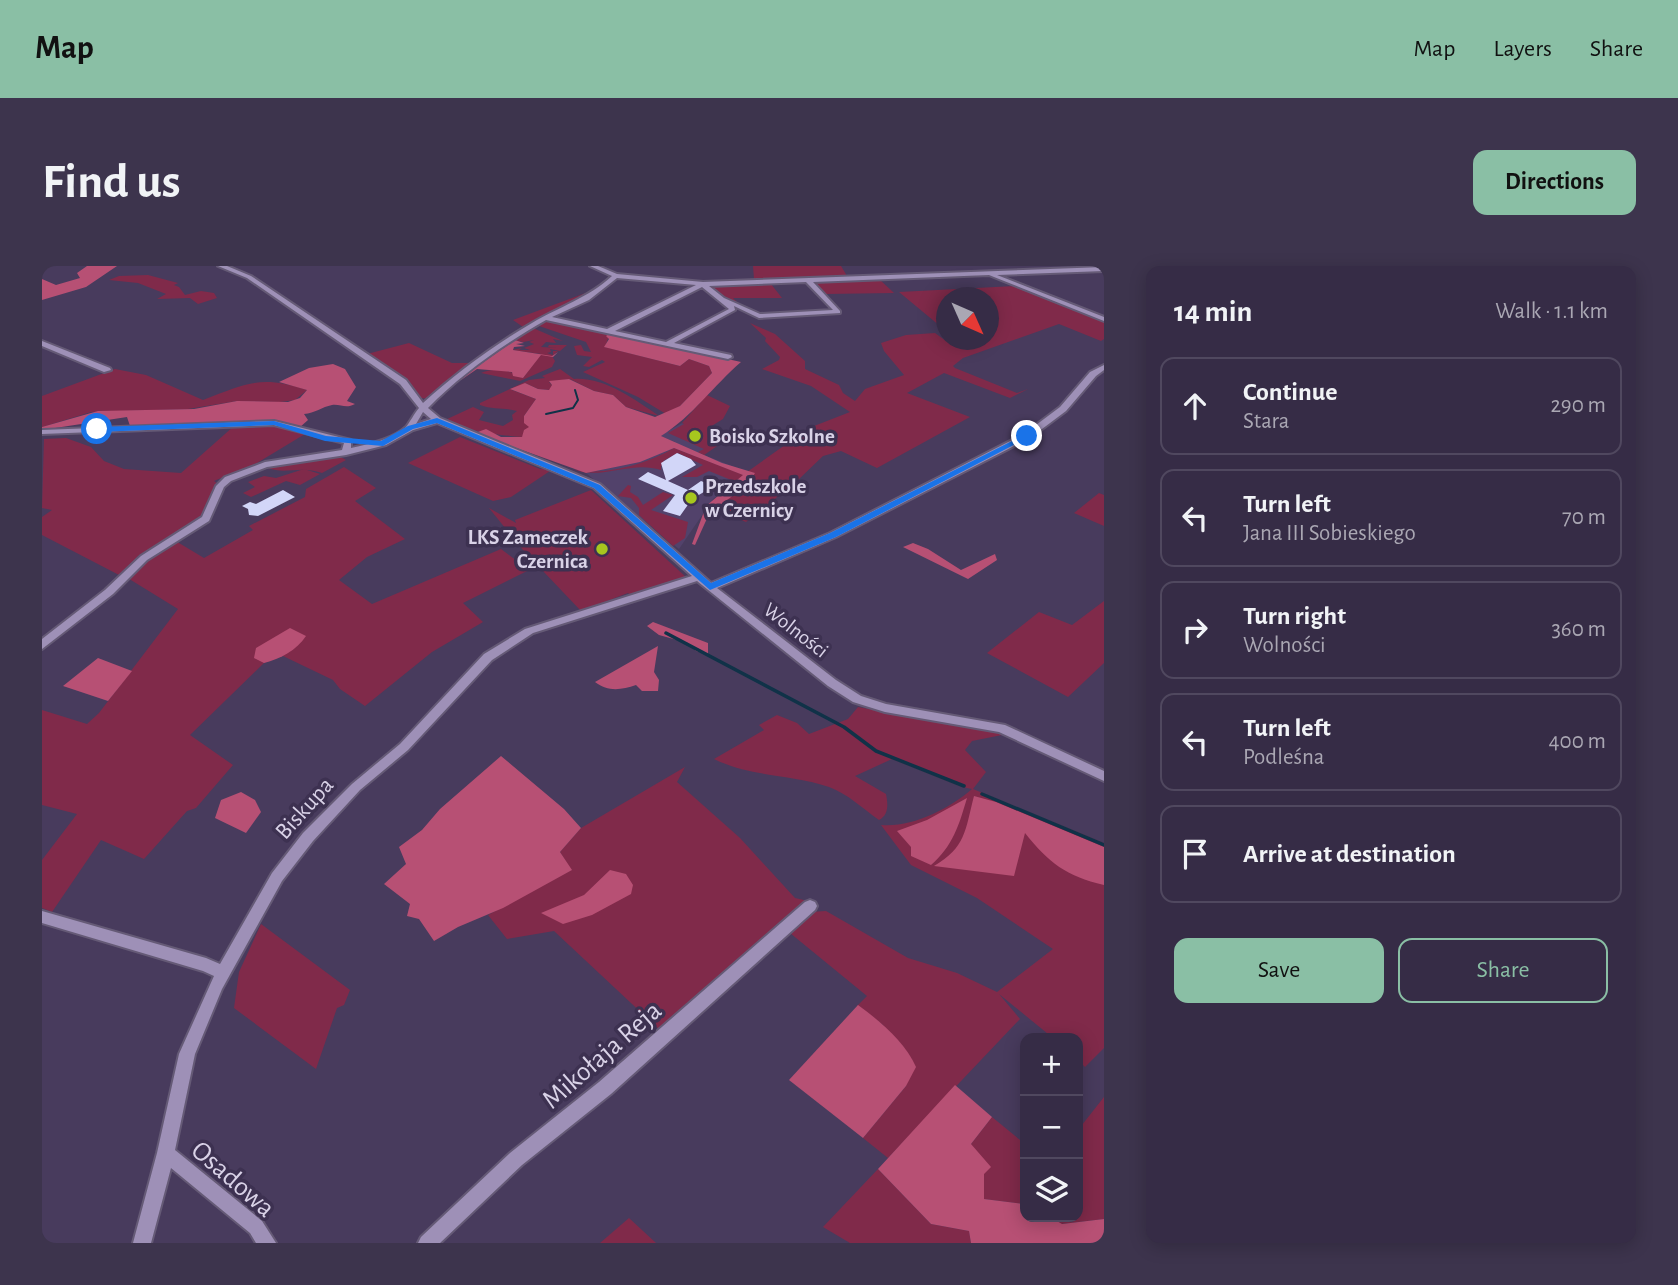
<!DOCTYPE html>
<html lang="en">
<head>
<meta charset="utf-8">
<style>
  :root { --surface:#362c46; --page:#3d344d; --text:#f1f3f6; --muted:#aaa7b3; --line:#50485f; --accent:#8abfa5 }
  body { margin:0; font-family:"Alegreya Sans",sans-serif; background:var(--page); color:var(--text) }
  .controls { position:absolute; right:21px; bottom:21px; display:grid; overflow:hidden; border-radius:14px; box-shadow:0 4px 18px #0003 }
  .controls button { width:63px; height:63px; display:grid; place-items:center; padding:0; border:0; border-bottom:2px solid var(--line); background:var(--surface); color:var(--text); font:35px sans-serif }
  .compass { position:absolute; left:894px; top:21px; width:63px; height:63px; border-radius:50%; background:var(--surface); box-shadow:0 4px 18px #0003; rotate:135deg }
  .stop { position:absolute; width:21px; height:21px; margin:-16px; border:5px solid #1a73e8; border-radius:50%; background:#fff }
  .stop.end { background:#1a73e8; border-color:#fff; box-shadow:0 2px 7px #0008 }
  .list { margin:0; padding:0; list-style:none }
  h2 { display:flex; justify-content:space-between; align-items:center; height:91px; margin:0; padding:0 28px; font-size:30px }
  h2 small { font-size:23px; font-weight:400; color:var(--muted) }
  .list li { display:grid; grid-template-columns:46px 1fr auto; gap:21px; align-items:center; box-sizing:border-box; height:98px; margin:0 14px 14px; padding:0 14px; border:2px solid var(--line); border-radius:14px }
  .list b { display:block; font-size:26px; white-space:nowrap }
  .list p { margin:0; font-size:23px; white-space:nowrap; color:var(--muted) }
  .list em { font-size:23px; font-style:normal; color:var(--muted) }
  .actions { display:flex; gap:14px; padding:21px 28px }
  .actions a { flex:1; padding:16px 0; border:2px solid var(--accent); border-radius:14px; text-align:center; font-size:24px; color:var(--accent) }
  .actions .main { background:var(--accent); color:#111 }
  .icon { flex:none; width:38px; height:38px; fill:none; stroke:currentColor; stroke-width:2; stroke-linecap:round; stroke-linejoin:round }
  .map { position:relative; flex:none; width:1062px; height:977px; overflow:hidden; border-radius:14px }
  header { display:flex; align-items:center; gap:42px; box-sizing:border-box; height:98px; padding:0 35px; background:var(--accent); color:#111 }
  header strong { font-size:33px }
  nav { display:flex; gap:38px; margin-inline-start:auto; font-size:24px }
  .intro { display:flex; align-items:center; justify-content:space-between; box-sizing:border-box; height:168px; padding:0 42px }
  h1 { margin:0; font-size:49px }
  .button { padding:18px 32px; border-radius:14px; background:var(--accent); color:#111; font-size:24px; font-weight:700 }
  main { display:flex; gap:42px; padding:0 42px }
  aside { flex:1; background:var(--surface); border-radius:14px; box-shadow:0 4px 18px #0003 }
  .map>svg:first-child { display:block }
  .built { fill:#52426b }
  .green { fill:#802a4a }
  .forest { fill:#b75074 }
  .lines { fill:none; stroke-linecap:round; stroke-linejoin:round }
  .stream-far1 { stroke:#103248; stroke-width:2 }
  .stream { stroke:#103248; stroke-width:3.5 }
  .building { fill:#d2d6f8 }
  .minor-casing { stroke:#655a76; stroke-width:4 }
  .minor { fill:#9e90b7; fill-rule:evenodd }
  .route { fill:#1a73e8 }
  .poi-dot { fill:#a7c71e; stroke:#3d3151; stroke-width:2.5 }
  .labels { text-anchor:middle; stroke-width:7; stroke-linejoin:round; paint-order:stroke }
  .far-poi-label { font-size:21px; font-weight:bold; fill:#d9d2e7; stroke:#3d3151; text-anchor:start }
  .far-street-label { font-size:21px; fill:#d9d2e7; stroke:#3d3151 }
  .street-label { font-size:24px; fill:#d9d2e7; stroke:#3d3151 }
  .near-street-label { font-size:28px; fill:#d9d2e7; stroke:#3d3151 }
</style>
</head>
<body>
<header>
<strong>Map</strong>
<nav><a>Map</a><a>Layers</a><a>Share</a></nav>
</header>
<div class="intro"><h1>Find us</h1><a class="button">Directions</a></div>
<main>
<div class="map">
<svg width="1062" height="977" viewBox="0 0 1062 977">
  <rect width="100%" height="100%" fill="#483b5d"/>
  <path class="built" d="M640,157L679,174L657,187L705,206L671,233L637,283L544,207L633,176L618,170Z"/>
  <g class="green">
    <path d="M711,0H799L805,10L712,13Z"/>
    <path d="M106,9L136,17L132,19L137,21L143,29L159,25L172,27L175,32L156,38L148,32L115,33L124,28L96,17L67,14L77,10Z"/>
    <path d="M836,12L852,27L783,28L769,15Z"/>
    <path d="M746,15L729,18L740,32H691L698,39L681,31L665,19Z"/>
    <path d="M966,16L1062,53V73L1059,75L1017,58L921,92L911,100L913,102L975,127L986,123L968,132L902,107L865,127L928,151L835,202L799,185L781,190L755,215L704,256L672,243L706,218L712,207L705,206L767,162L808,146L769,120L720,103L737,94L738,91L723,75L724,72L708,57L733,68L763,95V103L797,119L801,127L813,135L823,123L862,109L842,85L839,77L864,69L893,67L904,75L946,74V32H904V65L857,26L973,20Z"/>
    <path d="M557,22L481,61L471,54Z"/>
    <path d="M503,54L568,67L563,81L638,100L647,93L667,100L670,107L638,140L624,148L596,131L541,106L563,96L560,94L547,101L541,100L550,91L535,89L532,80L539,79L542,85L549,86L544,76L497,60L496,58Z"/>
    <path d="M491,62L521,75L511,73L514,77L504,76L499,81L515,82L506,81L507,79H525L518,85L508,83L509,86L505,87L511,89V85H516L510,90L513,95L510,101L478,115L439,107C454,101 468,104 481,112L499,88L470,84L480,82L477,84H488L482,82L492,78L487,76L492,74L481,76L473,74Z"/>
    <path d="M367,77L410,97H435L386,133L379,132L363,115L325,88Z"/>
    <path d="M73,103L104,109L161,134C206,117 219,109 265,124L253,134L238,136L195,135L146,143L49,146L0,161V130Z"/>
    <path d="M518,103L532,113C562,111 592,133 617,150L584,141L571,129L552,125L528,113L507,116L510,119L508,124L496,123L483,117L470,124L494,133L482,150L488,161L480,171C449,168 433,167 403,154L431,141L442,146L437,154L461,160L471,154L470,149L475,145C462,141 451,144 438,139V137L487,114L503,112L500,110Z"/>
    <path d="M665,129L688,140L681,153L668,161L687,172L662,189L656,186L662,183L626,167L642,158L640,157Z"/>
    <path d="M231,158L263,168L215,197L172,215L176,218L159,253L96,290L79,310L0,269V251L10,244L0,242L2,173L24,172L49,181L62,195L82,203L139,207L192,160Z"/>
    <path d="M418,171L498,203L504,202L508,205L469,231L451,235L366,197Z"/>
    <path d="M632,182L702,209L694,216L667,205L655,211H640L661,199L636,187L621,195L624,197L619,200V204C589,194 559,215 531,203C561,211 605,198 632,182Z"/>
    <path d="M295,189L304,194L280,207C258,199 244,209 226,202Z"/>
    <path d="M302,201L334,222L313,235L363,273L325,291L297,314L330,338L459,283L487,304L421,337L441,356L390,386L323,440L298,423L291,414L241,390L222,397L148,469L191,499L154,542L145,545L102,593L59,574L10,646L0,642V594L35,548L0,539V444L45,458L57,447L136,343L84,311L102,292L132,274L162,292L211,264L207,260L263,231L264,223Z"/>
    <path d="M262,203L278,208L258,219L244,215L209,231L201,227L213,221L206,216L222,210L234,212Z"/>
    <path d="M586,219L589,220L588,226L596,231L601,239L621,226L631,229L609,244L646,256L643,272L631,280L597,249V242L589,232L576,230Z"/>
    <path d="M549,224L645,312L590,331L586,327L539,345L481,284L447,242L474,257L473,254Z"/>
    <path d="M1057,227L1062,229V260L1032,247Z"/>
    <path d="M1062,335V397L1026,431L945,387L997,346L1030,359Z"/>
    <path d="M816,441L965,468L930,475L923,484L944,506L931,523L1062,577V782L1043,801L1036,794V772H1011L957,728L978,753L846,892L821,872L864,820L841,759L815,740L825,730L748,667L768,646L784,645L866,692L915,707L955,726L1011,683L935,632L869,599L839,559C869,562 907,543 930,523L920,521L850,493L813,510L844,528C846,538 847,549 837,554C820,542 806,528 787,521C749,508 708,511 672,493L722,464L717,459L735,449L755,457L767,468L806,453Z"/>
    <path d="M643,501L635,516L698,572L753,632L766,635L620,766L512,665L465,673L446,649L529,604L518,586L539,562Z"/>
    <path d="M219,658L308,724L302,739L295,742L274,803L192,742L197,706Z"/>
    <path d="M1062,831V953L1019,958L1008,951H1036V864Z"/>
    <path d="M950,851L983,878V938L942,933V908L929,878Z"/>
    <path d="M836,903L889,958L927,965L929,977H808L781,961Z"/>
    <path d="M587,952L614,977H558Z"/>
  </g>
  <g class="forest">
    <path d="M45,0H75L44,21L0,34V13L14,19L38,12L35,7Z"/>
    <path d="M568,67L699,96C671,120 651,150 619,170L680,197L713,207L706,218L667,248L653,279L650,278L664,240L701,209L632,182L598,196L544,207L433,167L444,163L459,171H480L482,164L487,161L482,157V150L494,133L468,123L483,117L496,123L507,124L510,119L507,115L527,113L552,125L571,129L584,141L613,151L638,140L670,107L667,100L647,93L638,100L562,81L567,73L564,70Z"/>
    <path d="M473,74L482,77L474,78L483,80L472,81L471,84L510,90L516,86L511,91L499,89L481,112L471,110L470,106L435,103L419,114H416Z"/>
    <path d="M291,98L303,103L314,121L305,135L313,138C304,143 299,138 290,139C280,141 273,147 262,148L266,154L257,162L234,156L88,160L85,151L0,164V161L56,145L152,143L195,135L246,136L258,132L265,124L237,116L267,102Z"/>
    <path d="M871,277L886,283L919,304L953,288L955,294L926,313L861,281Z"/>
    <path d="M611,356L666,377V389L654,385L646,377L617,369L605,360Z"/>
    <path d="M248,362L264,370C255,384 238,393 222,397L212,392L214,382Z"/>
    <path d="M616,380L612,406L617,414L616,425H600L594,419C579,424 566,426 553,416Z"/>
    <path d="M56,392L90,405L66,435L21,420Z"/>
    <path d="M459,490L522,543L539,562L518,586L530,604L461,642L416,661L392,675L377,653L365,650L368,638L342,618L364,598L357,581L380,564L398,543Z"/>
    <path d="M199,526L213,534L219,546L204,567L173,552L179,534Z"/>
    <path d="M932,530L954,536L1062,581V619C1024,610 1007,597 983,567L972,610L892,600C924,581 923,565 932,530Z"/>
    <path d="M925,532C917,559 911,580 889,599L869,590V581L855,565L885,554Z"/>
    <path d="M568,604L584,608L591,619L589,628L550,649L521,658L499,647L542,629Z"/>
    <path d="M816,739C838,755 863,776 874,801L864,820L821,872L747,814Z"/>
    <path d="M913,819L950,851L929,878L949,901L942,908V933L982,938L983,951H1008L1020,958L1062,953V977H929L927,965L889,958L836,903Z"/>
  </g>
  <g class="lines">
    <path class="stream-far1" d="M504,148L531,142L536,134L533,124"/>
    <g class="stream">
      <path d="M624,367L802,461L834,485L922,520"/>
      <path d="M940,528L1062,579"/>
    </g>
  </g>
  <g class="building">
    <path d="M635,187L649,193L654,199L626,215L646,224L659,215L672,220L650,233L638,250L621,245L633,229L596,213L606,206L624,214L619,197Z"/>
    <path d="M241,224L253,231L216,250L207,249L206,243L200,240L208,236L214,238Z"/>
  </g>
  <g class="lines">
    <g class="minor-casing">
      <g id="minor">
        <path d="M176,0H185L209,10L364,114L381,137C414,107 452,79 490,57C517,41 546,32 570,10L548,0H556L575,8L661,16L1062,1V5L955,9L1062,51V55L947,9L771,16L798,45V47L717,52L692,40L693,44L632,77L689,89L690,91L686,93L504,54C462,78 420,107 386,142L398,152L558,218L669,317L788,267L982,168L1018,141L1048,106L1062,99V104L1054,110L1024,145L988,172L794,271L675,322L794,414L819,430L844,438L963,459L1062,505V515L957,466L843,446L811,436L786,420L655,315L491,367L450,394L366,484L318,524L271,575L240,615L180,723L153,788L133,884L220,955L234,977H214L208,967L129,902L109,977H91L115,887L137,788L172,710L161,705L0,657V645L164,692L178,698L230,607L261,567L310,518L358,478L442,388L483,363L650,310L552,222L395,157L371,164L344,179L304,189L225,201L189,215L182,221L167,255L105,294L71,328L0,383V373L63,324L99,290L160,251L174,220L183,211L223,196L300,184L302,177L232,159L0,168V164L232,155L309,174V182C327,178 350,174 364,161C368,156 372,148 377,142L358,118L205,12ZM575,12L654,19L565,63L510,51L547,34ZM764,16L791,44L718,48L682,32L667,20ZM660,21L687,43L624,76L573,65ZM381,146L389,153L374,158Z"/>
        <path d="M0,75L68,102L69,104L62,106L0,80Z"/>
        <path d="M768,634L773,636L775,640L773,644L569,828L480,899L398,977H376L379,971L468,887L557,816L763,636Z"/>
      </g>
    </g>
    <use href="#minor" class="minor"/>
  </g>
  <path class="route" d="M395,152L558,219L669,317L788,267L982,169L989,170L794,271L668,324L552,222L395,157L371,163L341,180L283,175L232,159L55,166L51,163L55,161L232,155L284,170L339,175L366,160Z"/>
  <g class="poi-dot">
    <circle cx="653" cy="170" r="7"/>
    <circle cx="649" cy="232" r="7"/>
    <circle cx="560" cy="283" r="7"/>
  </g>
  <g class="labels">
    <g class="far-poi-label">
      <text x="667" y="177">Boisko Szkolne</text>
      <text x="663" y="227">Przedszkole<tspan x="663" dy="24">w Czernicy</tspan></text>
      <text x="546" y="278" text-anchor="end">LKS Zameczek<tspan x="546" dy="24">Czernica</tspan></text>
    </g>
    <g class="far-street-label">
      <text transform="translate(754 364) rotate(38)" y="7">Wolności</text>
    </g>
    <g class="street-label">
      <text transform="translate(262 542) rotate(-48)" y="8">Biskupa</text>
    </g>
    <g class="near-street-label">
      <text transform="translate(559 788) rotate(-41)" y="10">Mikołaja Reja</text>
      <text transform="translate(192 912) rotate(41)" y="10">Osadowa</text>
    </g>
  </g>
</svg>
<div class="controls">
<button>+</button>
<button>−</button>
<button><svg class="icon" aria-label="layers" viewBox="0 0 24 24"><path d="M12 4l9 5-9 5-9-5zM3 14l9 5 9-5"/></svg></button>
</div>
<svg class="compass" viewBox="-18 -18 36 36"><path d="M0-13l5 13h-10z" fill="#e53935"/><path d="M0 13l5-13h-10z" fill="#aaa7b3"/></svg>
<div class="stop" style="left:55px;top:163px"></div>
<div class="stop end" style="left:985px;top:170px"></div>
</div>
<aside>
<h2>14 min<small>Walk · 1.1 km</small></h2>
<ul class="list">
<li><svg class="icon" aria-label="ahead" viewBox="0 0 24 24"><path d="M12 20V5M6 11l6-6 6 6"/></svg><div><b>Continue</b><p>Stara</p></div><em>290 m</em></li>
<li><svg class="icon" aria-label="left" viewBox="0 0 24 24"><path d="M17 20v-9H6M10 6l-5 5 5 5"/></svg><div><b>Turn left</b><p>Jana III Sobieskiego</p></div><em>70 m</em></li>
<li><svg class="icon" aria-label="right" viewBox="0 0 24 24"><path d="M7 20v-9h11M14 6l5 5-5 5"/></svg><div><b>Turn right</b><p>Wolności</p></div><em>360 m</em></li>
<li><svg class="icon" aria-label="left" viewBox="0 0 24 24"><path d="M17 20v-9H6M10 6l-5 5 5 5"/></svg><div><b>Turn left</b><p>Podleśna</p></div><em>400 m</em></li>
<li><svg class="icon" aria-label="arrive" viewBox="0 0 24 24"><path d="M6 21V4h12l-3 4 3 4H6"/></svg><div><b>Arrive at destination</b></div></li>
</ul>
<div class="actions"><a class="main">Save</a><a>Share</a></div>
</aside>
</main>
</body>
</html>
